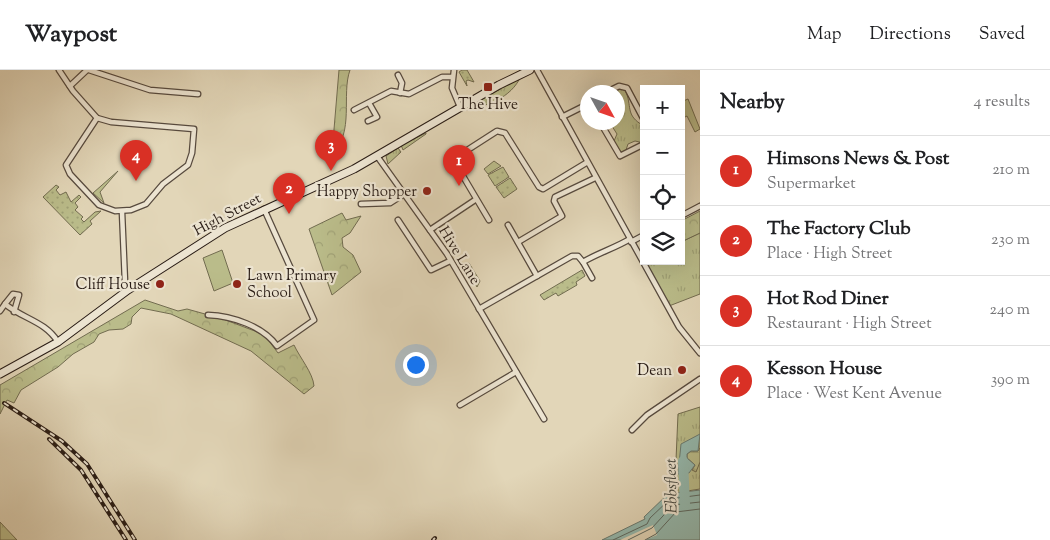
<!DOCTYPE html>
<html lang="en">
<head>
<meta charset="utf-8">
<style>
  :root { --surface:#fff; --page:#f2f2f2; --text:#202124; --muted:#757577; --line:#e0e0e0; --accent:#d93025 }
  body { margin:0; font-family:"Sorts Mill Goudy",serif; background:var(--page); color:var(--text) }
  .controls { position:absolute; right:15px; top:15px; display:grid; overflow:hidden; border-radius:0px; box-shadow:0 5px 20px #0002 }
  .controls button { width:45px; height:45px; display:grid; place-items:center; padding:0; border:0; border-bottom:1px solid var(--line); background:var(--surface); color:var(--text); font:25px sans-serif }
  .compass { position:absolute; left:580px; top:15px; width:45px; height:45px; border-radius:50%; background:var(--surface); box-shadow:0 5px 20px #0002; rotate:130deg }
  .you { position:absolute; left:415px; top:294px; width:18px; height:18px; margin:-12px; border:4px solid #fff; border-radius:50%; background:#1a73e8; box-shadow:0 0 0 8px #1a73e833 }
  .badge { display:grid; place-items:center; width:32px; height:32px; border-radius:50%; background:var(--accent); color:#fff; font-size:16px; font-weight:700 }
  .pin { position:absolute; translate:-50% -41px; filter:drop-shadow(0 1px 2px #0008) }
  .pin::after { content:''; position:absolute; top:26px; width:18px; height:15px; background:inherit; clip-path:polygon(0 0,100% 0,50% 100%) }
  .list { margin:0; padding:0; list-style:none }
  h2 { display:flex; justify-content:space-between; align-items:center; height:65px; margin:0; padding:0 20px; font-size:21px }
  h2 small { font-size:16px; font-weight:400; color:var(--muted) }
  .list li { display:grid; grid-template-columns:32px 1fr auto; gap:15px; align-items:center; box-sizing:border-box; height:70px; padding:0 20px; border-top:1px solid var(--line) }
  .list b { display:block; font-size:19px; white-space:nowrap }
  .list p { margin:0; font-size:16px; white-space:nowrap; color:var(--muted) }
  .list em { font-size:16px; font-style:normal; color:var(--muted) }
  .icon { flex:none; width:28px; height:28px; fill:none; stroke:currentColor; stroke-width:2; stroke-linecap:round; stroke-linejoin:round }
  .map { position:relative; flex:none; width:700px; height:470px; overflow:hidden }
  header { display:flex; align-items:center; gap:30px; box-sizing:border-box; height:70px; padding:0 25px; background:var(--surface); border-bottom:1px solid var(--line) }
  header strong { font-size:24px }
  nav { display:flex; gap:28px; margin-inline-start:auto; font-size:18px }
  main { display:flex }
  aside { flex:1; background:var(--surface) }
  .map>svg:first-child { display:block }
  .grass { fill:url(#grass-tufts); stroke:#726c50 }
  .forest { fill:url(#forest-crowns); stroke:#726c50 }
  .wetland { fill:url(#wetland-marsh); stroke:#726c50 }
  .park { fill:#babc8a; stroke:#726c50 }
  .garden { fill:url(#garden-dots); stroke:#726c50 }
  .water { fill:#95b9ae; stroke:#6a7a71 }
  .pier { fill:#e2d6b8 }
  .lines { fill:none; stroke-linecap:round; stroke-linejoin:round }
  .shore { stroke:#5f6a62; stroke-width:1 }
  .river { stroke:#95b9ae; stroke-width:10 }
  .street-casing { stroke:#574a3e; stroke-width:7 }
  .secondary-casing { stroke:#291c15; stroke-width:9 }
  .street { stroke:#ece4d1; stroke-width:4.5 }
  .secondary { stroke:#ece4d1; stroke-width:7 }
  .rail-casing { stroke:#291c15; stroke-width:4 }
  .rail { stroke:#ece4d1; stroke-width:2; stroke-dasharray:5.5; stroke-linecap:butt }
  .poi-dot { fill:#8f2418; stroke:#ece4d1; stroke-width:2 }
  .labels { text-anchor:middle; stroke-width:4.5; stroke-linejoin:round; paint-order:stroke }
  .poi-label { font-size:15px; fill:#291c15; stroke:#ece4d1; text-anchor:end }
  .street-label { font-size:15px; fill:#291c15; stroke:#ece4d1 }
  .water-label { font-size:16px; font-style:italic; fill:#494b43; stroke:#ece4d1 }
</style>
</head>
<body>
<header>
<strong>Waypost</strong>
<nav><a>Map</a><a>Directions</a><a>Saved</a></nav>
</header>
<main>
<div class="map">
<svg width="700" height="470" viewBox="0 0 700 470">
  <defs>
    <pattern id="grass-tufts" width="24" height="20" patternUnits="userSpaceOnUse" patternTransform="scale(1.25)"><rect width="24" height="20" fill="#babc8a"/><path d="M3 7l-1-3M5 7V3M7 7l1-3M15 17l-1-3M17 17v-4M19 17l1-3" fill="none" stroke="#a0a176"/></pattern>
    <pattern id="forest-crowns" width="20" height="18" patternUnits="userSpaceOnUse" patternTransform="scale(1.25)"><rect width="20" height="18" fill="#babc8a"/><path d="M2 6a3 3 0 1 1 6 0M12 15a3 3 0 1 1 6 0" fill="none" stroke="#a0a176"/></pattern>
    <pattern id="wetland-marsh" width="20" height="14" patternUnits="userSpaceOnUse" patternTransform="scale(1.25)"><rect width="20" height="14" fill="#babc8a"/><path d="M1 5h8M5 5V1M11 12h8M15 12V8" fill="none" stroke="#a0a176"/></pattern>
    <pattern id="garden-dots" width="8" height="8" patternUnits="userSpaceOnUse" patternTransform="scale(1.25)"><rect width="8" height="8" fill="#babc8a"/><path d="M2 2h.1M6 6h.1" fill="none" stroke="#a0a176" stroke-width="1.8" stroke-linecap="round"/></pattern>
  </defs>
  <rect width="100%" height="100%" fill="#e2d6b8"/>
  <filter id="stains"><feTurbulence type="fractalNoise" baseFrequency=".004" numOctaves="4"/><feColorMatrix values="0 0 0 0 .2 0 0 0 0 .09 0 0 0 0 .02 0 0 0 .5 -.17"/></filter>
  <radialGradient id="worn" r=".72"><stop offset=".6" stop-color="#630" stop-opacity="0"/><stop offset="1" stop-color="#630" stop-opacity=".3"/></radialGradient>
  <g class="grass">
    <path d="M516,10H519C507,31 482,37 461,41Z"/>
    <path d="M619,17L625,20C633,36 624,45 644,56V73L635,71L628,74L625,83L622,84L619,82L614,71L617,64L610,53L618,52V22H609Z"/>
    <path d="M426,63V64L403,80L401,75Z"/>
    <path d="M398,78L401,82L388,94L386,86Z"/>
    <path d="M118,101L100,122L104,133L93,123Z"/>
    <path d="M700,163V224L669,236L645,191H681V172Z"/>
    <path d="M469,193L480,211L477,217L464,196Z"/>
    <path d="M700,337V419L668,424L676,390L678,344Z"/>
  </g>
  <g class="forest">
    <path d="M339,0H350C341,25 355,63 332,83Z"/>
    <path d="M700,141V163L681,172V151Z"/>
    <path d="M342,143L346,150L361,146L350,163L342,168L343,177L353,185L361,202L332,225L309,159Z"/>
    <path d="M145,230L178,241L187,239L223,249L260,263L266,267L278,283L294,275C300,288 313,303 314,316L304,324L251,281L171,244L141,238L132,247L131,254L123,259L109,260L99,264L94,272L73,284L58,297L21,320L14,333L7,330L0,344V315Z"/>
    <path d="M0,452L17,470H0Z"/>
  </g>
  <path class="wetland" d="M700,378V392L696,402L692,400L695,395L687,388V384L691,381H698Z"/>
  <g class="park">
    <path d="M688,29L700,59L695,62L687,46L681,49V32Z"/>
    <path d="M494,91L501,96L488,104L484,99Z"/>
    <path d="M222,180L233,213L214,221L203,188Z"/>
  </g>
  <g class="garden">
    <path d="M462,0H467L474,12L468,10L466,11L467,16L459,2Z"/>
    <path d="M503,97L509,107L495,116L488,105Z"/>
    <path d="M510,108L517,119L504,128L496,117Z"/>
    <path d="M56,115L59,117L56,120L60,125L66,122L71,132L79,125L81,127L75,133L78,137L75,140L83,147L81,149L84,152L95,142L101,141L90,151L92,154L80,165L43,127Z"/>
    <path d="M582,200L585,206L576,212L577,215L558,226L556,223L544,230L540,225Z"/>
  </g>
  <g class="water">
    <path d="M700,364L698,381H691L687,384V388L695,395L689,403L678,404L681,374Z"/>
    <path d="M700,420V470H602L645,449L644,447L668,424Z"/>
  </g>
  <path class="pier" d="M653,455L657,465L645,470H620Z"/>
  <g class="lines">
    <g class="shore">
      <path d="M613,470L647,454L650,448L670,429L700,425"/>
      <path d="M628,470L652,458L673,435L700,432"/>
      <path d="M645,470L656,464L676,442L700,439"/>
    </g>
    <path class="river" d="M683,391L685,434"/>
    <g class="street-casing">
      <g id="street">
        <path d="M59,0L73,21L97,48"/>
        <path d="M89,0L150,20L198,24"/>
        <path d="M454,0L452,18L460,37"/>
        <path d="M537,0L679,257L700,283"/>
        <path d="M398,5L402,13L400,23"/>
        <path d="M70,16L87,0"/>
        <path d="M607,22L619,16L627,18L644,50"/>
        <path d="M354,40L391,21L409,24L442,7H452"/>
        <path d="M562,47L588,34"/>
        <path d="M97,48L111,52L194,59L192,83L188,95L163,114L146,134L131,140L115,141L99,135L70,104L66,95Z"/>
        <path d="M368,51L377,47L369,33"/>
        <path d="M600,52L620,86L644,74"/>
        <path d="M377,86L447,184L544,349"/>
        <path d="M361,134L390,133L404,124"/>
        <path d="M122,142L125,212L128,220"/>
        <path d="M681,146L700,136"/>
        <path d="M398,150L431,200L450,191"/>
        <path d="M489,150L454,91L455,88L497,61L505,63L539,117L543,119L586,93"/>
        <path d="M508,155L537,206"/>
        <path d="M430,160L475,130"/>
        <path d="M518,172L562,146L554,131L555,127L595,108"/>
        <path d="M631,172L644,165"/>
        <path d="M592,208L583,192C598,183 615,178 630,169"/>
        <path d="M5,234L13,224L19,225L14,242"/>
        <path d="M479,239L572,186H578L583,192"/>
        <path d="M0,241L5,234C23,249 45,251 58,272"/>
        <path d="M208,245C232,246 263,256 277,276L314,250L264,139"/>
        <path d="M460,335L516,302"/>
        <path d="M632,360L647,345L700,309"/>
      </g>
    </g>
    <g class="secondary-casing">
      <path id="secondary" d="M0,304L58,272L128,220L225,158L354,99L499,15L530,0"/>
    </g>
    <use href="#street" class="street"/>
    <use href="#secondary" class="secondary"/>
    <g class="rail-casing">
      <g id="rail">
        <path d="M4,333L62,371L87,394L135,470"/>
        <path d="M49,369L81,400L126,470"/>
        <path d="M433,470L435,468"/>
      </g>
    </g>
    <use href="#rail" class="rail"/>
  </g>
  <g class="poi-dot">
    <rect x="483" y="12" width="10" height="10" rx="2.5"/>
    <circle cx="427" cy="121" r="5"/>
    <circle cx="160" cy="214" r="5"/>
    <circle cx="237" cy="214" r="5"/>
    <circle cx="682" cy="300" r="5"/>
  </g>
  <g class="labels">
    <g class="poi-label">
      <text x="488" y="39" text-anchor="middle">The Hive</text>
      <text x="417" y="126">Happy Shopper</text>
      <text x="247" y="210" text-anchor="start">Lawn Primary<tspan x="247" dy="17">School</tspan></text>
      <text x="150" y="219">Cliff House</text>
      <text x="672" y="305">Dean</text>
    </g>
    <g class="street-label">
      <text transform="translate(227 144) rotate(-28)" y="5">High Street</text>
      <text transform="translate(460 185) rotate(58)" y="5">Hive Lane</text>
    </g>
    <g class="water-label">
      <text transform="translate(670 416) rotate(-91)" y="6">Ebbsfleet</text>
    </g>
  </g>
  <rect width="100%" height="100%" filter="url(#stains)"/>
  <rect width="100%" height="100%" fill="url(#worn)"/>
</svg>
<div class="controls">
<button>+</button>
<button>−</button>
<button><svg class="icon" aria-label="locate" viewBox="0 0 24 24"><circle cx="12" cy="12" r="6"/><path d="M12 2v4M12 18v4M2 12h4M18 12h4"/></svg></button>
<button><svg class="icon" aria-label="layers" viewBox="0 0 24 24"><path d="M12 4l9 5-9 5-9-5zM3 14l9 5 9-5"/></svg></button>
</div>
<svg class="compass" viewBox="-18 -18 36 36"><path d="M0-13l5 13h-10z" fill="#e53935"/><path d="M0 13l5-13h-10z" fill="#757577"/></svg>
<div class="you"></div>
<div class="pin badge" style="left:459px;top:116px">1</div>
<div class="pin badge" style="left:289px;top:144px">2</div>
<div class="pin badge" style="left:331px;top:101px">3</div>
<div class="pin badge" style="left:136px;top:111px">4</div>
</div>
<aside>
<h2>Nearby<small>4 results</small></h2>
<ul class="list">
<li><span class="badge">1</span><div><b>Himsons News &amp; Post</b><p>Supermarket</p></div><em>210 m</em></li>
<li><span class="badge">2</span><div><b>The Factory Club</b><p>Place · High Street</p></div><em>230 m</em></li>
<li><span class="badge">3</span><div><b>Hot Rod Diner</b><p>Restaurant · High Street</p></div><em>240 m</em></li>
<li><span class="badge">4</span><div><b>Kesson House</b><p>Place · West Kent Avenue</p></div><em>390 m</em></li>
</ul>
</aside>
</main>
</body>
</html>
